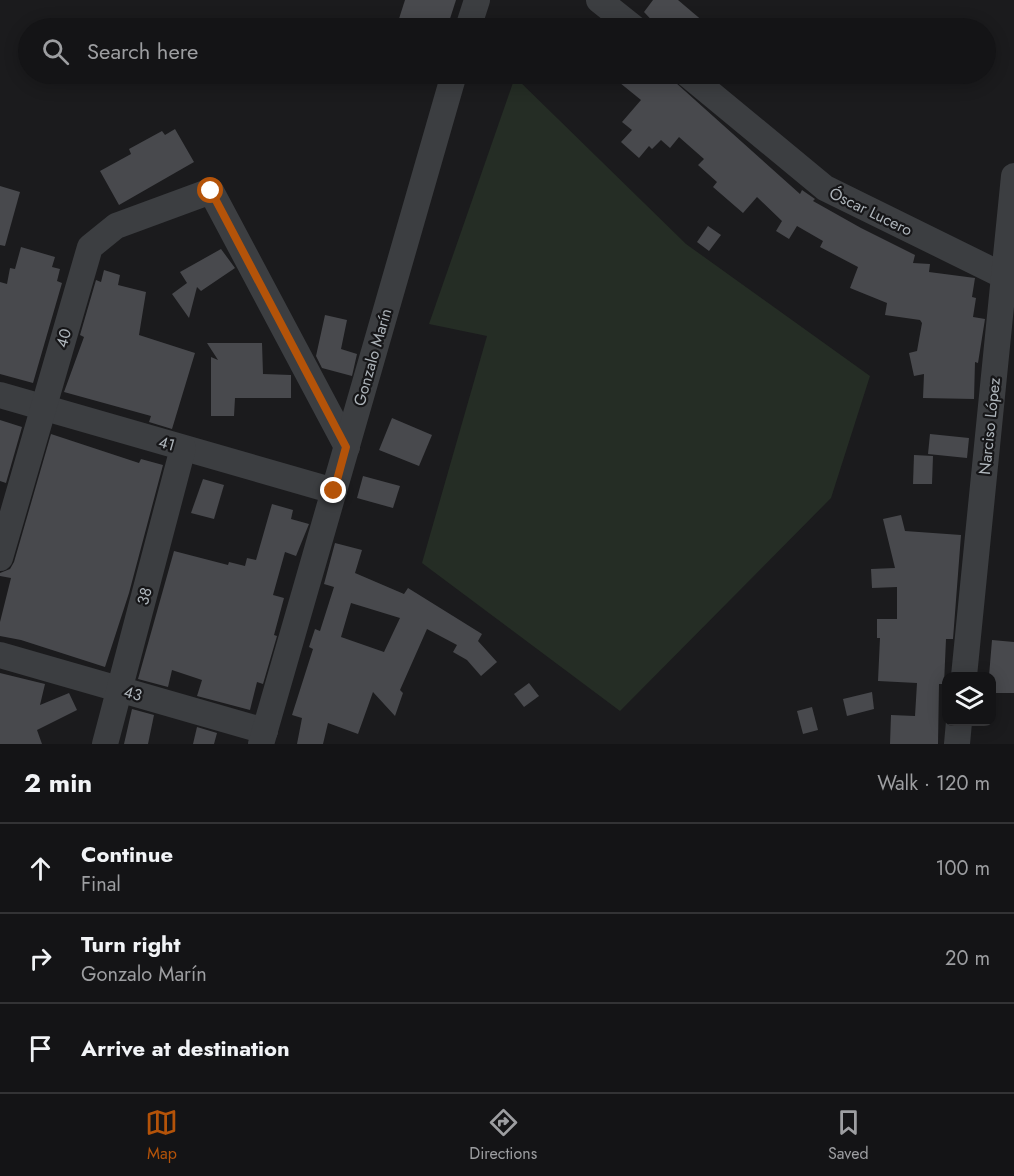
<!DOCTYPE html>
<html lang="en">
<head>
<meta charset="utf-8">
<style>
  :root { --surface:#141416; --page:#212123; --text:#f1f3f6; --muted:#9d9ea1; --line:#333335; --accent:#b45309 }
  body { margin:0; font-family:Jost,sans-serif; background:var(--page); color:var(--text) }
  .controls { position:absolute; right:18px; bottom:18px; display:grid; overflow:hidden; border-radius:12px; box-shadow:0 3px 15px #0003 }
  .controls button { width:54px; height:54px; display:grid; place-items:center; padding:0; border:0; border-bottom:2px solid var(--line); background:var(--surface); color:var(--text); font:30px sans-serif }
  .stop { position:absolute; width:18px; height:18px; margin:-14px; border:4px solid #b45309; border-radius:50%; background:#fff }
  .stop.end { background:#b45309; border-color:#fff; box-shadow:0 2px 6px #0008 }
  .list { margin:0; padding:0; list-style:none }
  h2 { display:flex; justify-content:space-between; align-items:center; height:78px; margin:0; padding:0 24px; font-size:26px }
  h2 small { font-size:20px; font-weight:400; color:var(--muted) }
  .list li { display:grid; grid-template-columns:39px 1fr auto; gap:18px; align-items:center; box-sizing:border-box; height:90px; padding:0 24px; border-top:2px solid var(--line) }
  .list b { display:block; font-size:22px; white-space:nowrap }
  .list p { margin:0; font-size:20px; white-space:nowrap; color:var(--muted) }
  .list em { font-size:20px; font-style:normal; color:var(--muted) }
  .icon { flex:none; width:33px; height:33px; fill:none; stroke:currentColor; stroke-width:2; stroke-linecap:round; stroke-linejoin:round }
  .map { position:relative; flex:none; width:1014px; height:744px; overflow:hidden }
  .search { position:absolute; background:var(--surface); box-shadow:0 3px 15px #0003; left:18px; right:18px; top:18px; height:66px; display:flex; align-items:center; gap:15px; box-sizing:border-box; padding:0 21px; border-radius:33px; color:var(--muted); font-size:22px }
  .sheet { height:348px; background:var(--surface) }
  nav { display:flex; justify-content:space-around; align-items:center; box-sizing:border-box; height:84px; border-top:2px solid var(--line); background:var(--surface); font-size:16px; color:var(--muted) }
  nav a { display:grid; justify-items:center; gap:3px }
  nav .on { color:var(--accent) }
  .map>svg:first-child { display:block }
  .green { fill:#252d25 }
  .building { fill:#48494d; fill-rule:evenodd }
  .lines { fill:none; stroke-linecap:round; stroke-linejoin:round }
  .minor { stroke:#3c3e41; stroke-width:26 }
  .route { stroke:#b45309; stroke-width:8 }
  .labels { text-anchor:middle; stroke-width:4.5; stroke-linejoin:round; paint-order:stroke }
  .street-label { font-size:16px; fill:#aeb5bb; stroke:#161618 }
</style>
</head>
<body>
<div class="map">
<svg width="1014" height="744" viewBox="0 0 1014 744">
  <rect width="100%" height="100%" fill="#1b1b1d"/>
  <path class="green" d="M515,77L686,244L870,376L831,498L620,711L422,563L487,336L429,324Z"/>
  <g class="building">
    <path d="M405,0H456L447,28H396Z"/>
    <path d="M653,0H678L711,28H659L644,12Z"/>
    <path d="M609,74H666L800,194L802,190L815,199L813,201L861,228L915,255L913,263L930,264L929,272L975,278L972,297L976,298L973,317L985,319L978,363L975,362L974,399L923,398L924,374L914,376L909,353L917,351L922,323L920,320L885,315L887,303L850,288L858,267L820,247L823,241L797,226L789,239L776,231L782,221L757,197L743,213L713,187L717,182L698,165L704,159L679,137L670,148L661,140L652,149L649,146L639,158L621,142L632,130L622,122L641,100Z"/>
    <path d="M175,129L194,162L119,205L100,171L131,154L129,149L162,131L165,135Z"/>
    <path d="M0,186L20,192L5,246L0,245Z"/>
    <path d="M708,226L721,235L709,251L697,242Z"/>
    <path d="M21,247L55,257L52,267L60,269L57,281L62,283L33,383L0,374V282L7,284L10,268L15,269Z"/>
    <path d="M221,249L235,268L201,291L197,287L189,318L172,294L187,283L180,272Z"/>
    <path d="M104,270L120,275L118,285L146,292L139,335L195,353L172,429L149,422L151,416L64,392L84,337L80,335L96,280L101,282Z"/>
    <path d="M325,315L347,320L341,349L357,354L352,376L322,368L316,356Z"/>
    <path d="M207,343H262L263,374L291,375V398H235L234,416H211V357L218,360Z"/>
    <path d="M392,418L432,435L419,466L379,450Z"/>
    <path d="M0,420L22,427L6,483L0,481Z"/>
    <path d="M51,434L139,463L141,459L163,465L129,593L105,667L21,640L0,636V622L11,578L0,576V573L10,569L14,562Z"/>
    <path d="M930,434L969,438L967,458L928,454Z"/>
    <path d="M914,455L933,456L932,484H913Z"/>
    <path d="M363,476L400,486L393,508L357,498Z"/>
    <path d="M203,479L224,485L214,519L191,513Z"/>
    <path d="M272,504L293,510L291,519L309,524L296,556L285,552L273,595L284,598L274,635L277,636L263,684L257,682L250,710L197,696L202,680L172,670L168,687L138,679L174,551L228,565L229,562L245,566L247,558L256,560Z"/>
    <path d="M901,515L905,531L961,535L953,639H946L944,684H939L938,744H890L891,715L915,716L917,683L878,681L880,638H877V619H897V587L872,588L871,569L895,568L883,519Z"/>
    <path d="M335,543L362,550L355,573L404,594L408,588L482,634L478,641L497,662L481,676L467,660L453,652L457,645L427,629L400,690L403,693L395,716L373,692L358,734L328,723L323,744H297L302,718L292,715L313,649L309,647L315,629L320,631L334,587L324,584ZM351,603L400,618L384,652L341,637Z"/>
    <path d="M992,640L1014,642V693H992V676H989Z"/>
    <path d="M0,673L45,684L40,705L69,693L77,710L37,730L42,744H0Z"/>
    <path d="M529,683L539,696L524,707L514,694Z"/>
    <path d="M872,692L874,709L847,716L843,699Z"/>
    <path d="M812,707L818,730L803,734L797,711Z"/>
    <path d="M132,709L154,715L148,744H124Z"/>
    <path d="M197,727L217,733L214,744H193Z"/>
  </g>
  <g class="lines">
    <g class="minor">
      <path d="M599,0L634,28"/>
      <path d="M468,28L477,0"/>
      <path d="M687,74L825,188L1014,281"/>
      <path d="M0,395L334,491"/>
      <path d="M0,558L90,247L116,226L211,191L347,447"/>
      <path d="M0,655L265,731"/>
      <path d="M964,676L1014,176"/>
      <path d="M105,744L183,448"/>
      <path d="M261,744L454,74"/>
      <path d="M957,744L959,722"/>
    </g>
  </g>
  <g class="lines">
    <path class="route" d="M211,191L346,447L334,491"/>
  </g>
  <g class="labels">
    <g class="street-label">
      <text transform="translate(871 211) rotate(26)" y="6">Óscar Lucero</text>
      <text transform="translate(63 338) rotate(-74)" y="6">40</text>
      <text transform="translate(372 357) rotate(-74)" y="6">Gonzalo Marín</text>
      <text transform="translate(989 426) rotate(-84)" y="6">Narciso López</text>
      <text transform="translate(167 443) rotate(16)" y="6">41</text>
      <text transform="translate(144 596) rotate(-75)" y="6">38</text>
      <text transform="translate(133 693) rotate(16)" y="6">43</text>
    </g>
  </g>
</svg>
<div class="controls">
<button><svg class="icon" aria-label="layers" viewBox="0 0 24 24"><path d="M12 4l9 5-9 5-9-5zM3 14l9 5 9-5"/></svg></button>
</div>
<div class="stop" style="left:211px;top:191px"></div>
<div class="stop end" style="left:334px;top:491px"></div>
<div class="search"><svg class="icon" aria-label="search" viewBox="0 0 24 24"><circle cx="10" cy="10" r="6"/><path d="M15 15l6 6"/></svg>Search here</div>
</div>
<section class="sheet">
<h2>2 min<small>Walk · 120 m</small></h2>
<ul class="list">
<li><svg class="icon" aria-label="ahead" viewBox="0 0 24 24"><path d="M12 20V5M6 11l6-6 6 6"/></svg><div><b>Continue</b><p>Final</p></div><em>100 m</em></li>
<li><svg class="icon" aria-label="right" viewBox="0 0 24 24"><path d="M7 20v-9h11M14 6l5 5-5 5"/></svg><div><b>Turn right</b><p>Gonzalo Marín</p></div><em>20 m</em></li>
<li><svg class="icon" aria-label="arrive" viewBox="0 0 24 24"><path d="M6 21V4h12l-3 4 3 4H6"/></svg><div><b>Arrive at destination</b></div></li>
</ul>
</section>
<nav>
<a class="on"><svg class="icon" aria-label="map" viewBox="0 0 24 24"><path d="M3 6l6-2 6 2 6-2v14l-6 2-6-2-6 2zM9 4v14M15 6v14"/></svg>Map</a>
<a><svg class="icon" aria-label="directions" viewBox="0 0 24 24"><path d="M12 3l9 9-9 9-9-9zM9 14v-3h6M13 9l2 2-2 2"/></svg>Directions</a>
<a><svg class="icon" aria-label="saved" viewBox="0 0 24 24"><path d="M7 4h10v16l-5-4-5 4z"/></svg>Saved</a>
</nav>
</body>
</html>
